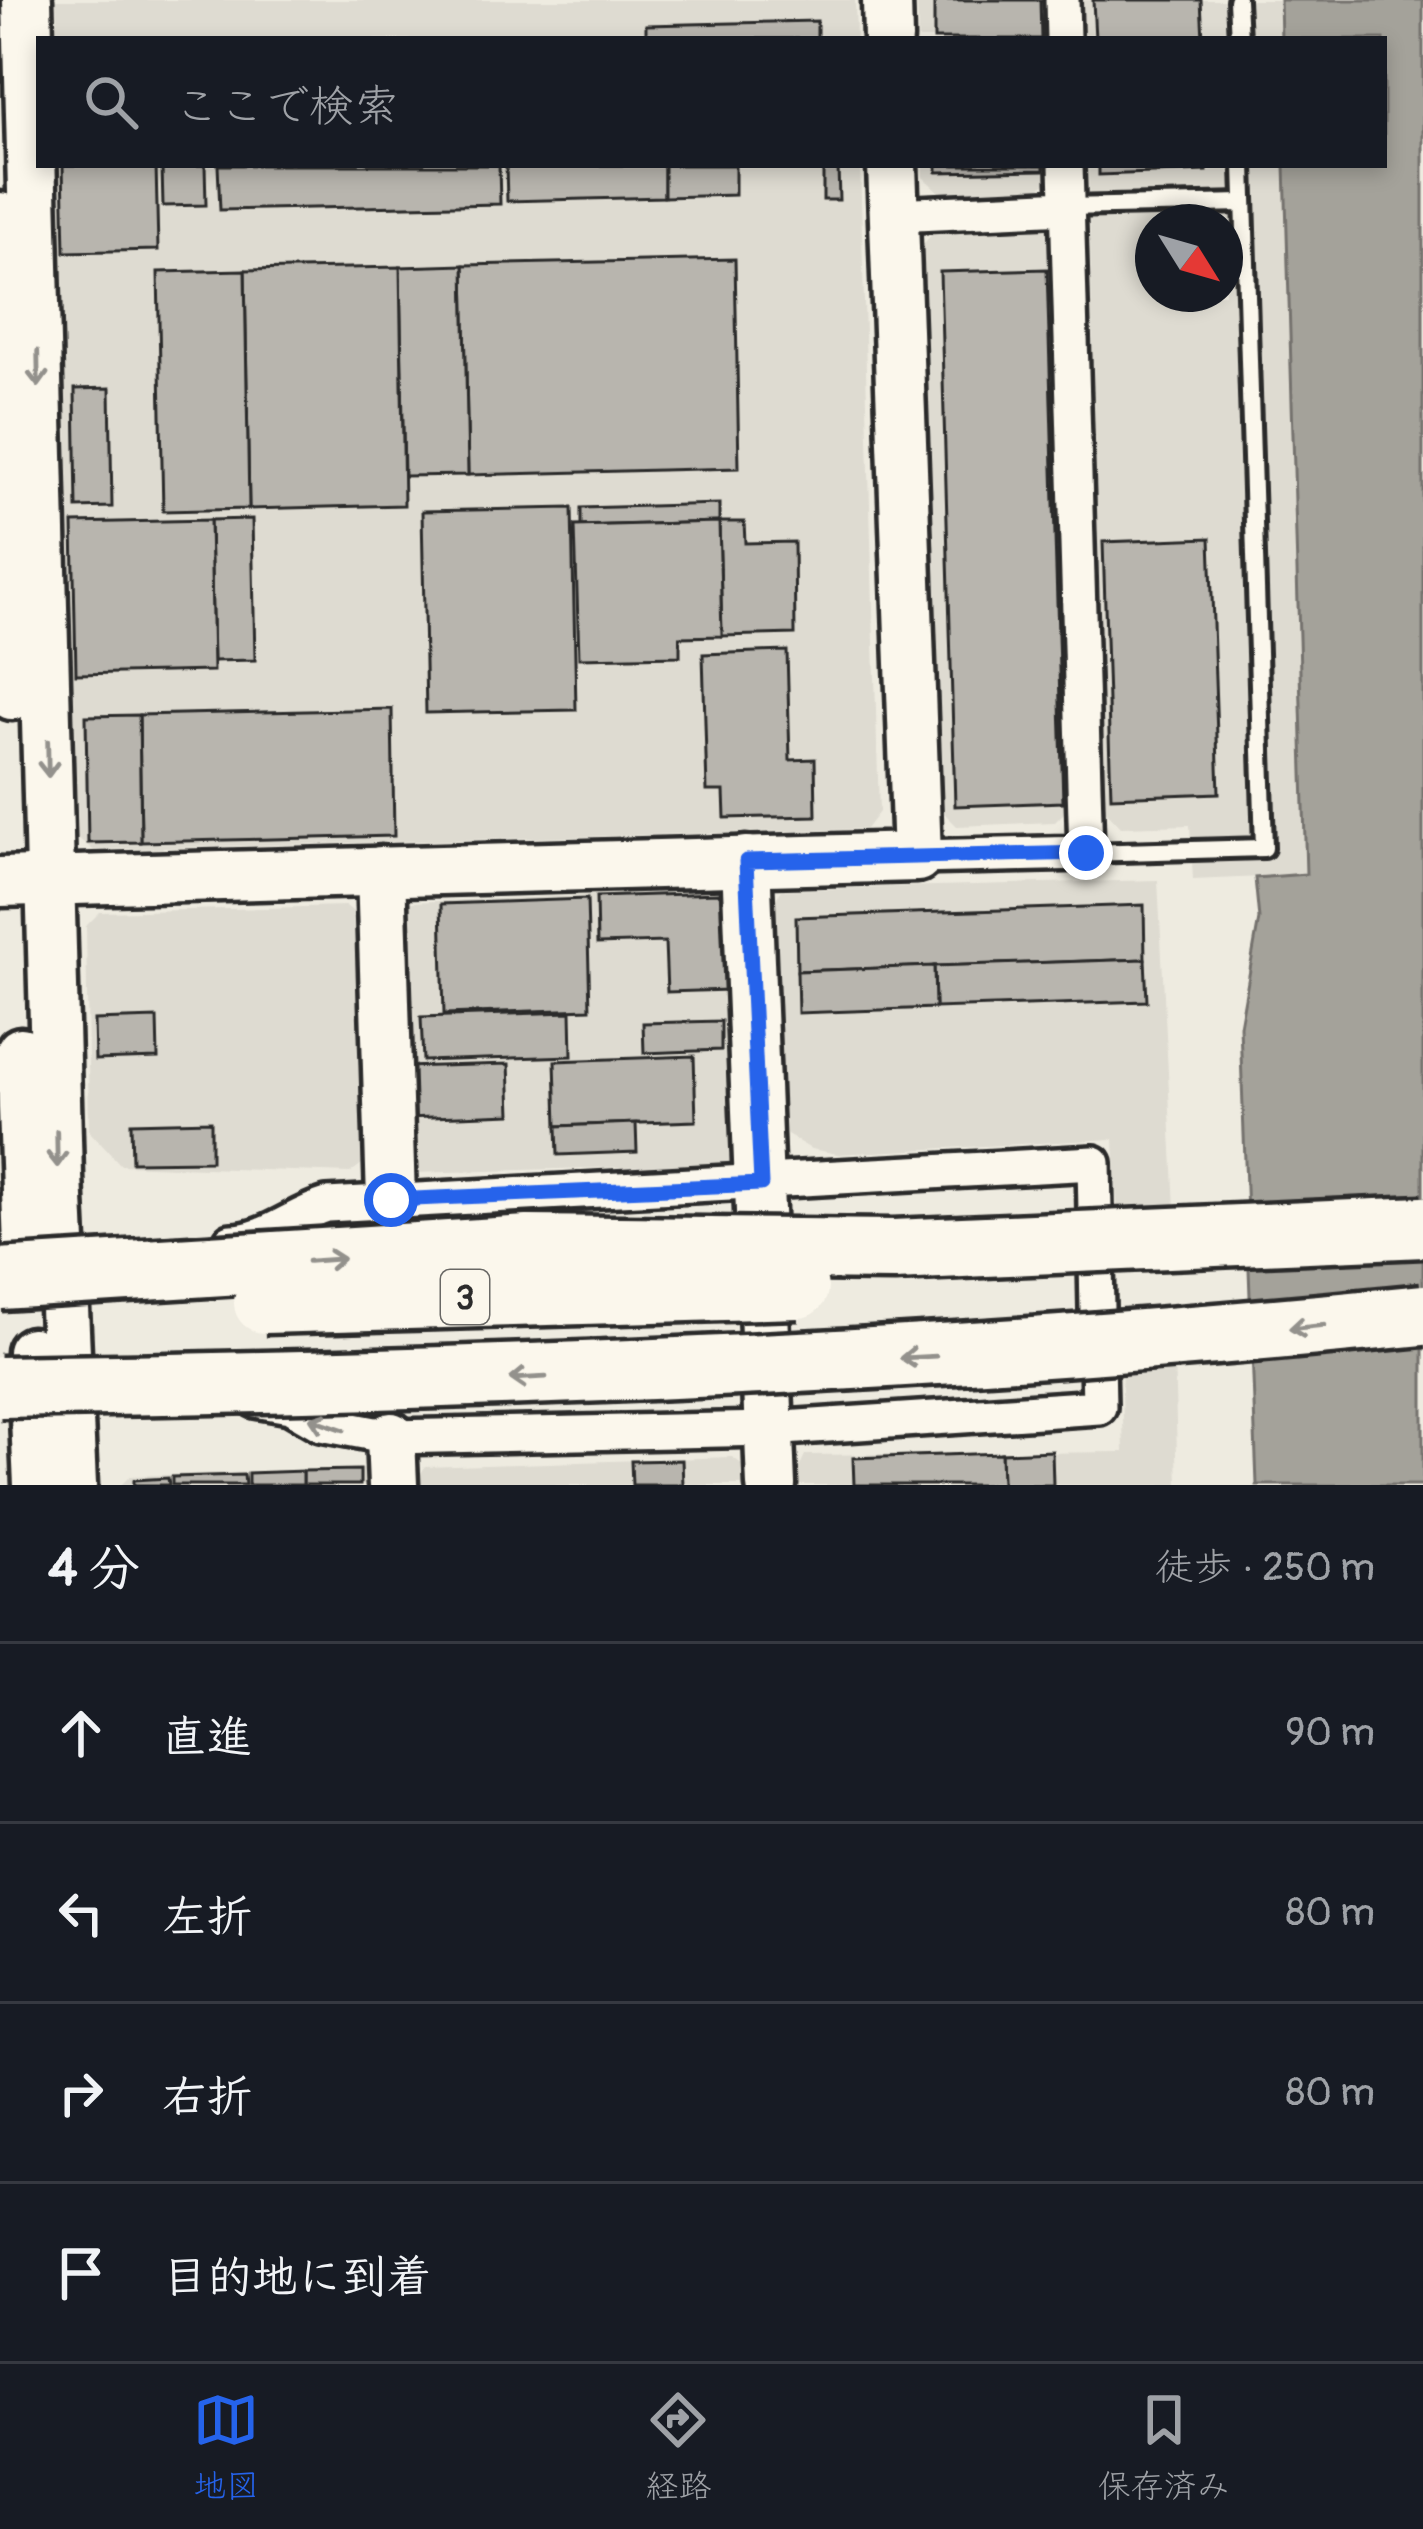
<!DOCTYPE html>
<html lang="ja">
<head>
<meta charset="utf-8">
<style>
  :root { --surface:#171b24; --page:#242831; --text:#f1f3f6; --muted:#9ea1a6; --line:#363941; --accent:#2563eb }
  body { margin:0; font-family:Pangolin,"Klee One",sans-serif; background:var(--page); color:var(--text) }
  .compass { position:absolute; left:1135px; top:204px; width:108px; height:108px; border-radius:50%; background:var(--surface); box-shadow:0 6px 18px #0003; rotate:127deg }
  .stop { position:absolute; width:36px; height:36px; margin:-27px; border:9px solid #2563eb; border-radius:50%; background:#fff }
  .stop.end { background:#2563eb; border-color:#fff; box-shadow:0 3px 12px #0008 }
  .list { margin:0; padding:0; list-style:none }
  h2 { display:flex; justify-content:space-between; align-items:center; height:156px; margin:0; padding:0 48px; font-size:51px }
  h2 small { font-size:39px; font-weight:400; color:var(--muted) }
  .list li { display:grid; grid-template-columns:78px 1fr auto; gap:36px; align-items:center; box-sizing:border-box; height:180px; padding:0 48px; border-top:3px solid var(--line) }
  .list b { display:block; font-size:45px; white-space:nowrap }
  .list em { font-size:39px; font-style:normal; color:var(--muted) }
  .icon { flex:none; width:66px; height:66px; fill:none; stroke:currentColor; stroke-width:2; stroke-linecap:round; stroke-linejoin:round }
  .map { position:relative; flex:none; width:1423px; height:1485px; overflow:hidden }
  .search { position:absolute; background:var(--surface); box-shadow:0 6px 18px #0003; left:36px; right:36px; top:36px; height:132px; display:flex; align-items:center; gap:30px; box-sizing:border-box; padding:0 42px; border-radius:0px; color:var(--muted); font-size:45px }
  .sheet { height:876px; background:var(--surface) }
  nav { display:flex; justify-content:space-around; align-items:center; box-sizing:border-box; height:168px; border-top:3px solid var(--line); background:var(--surface); font-size:33px; color:var(--muted) }
  nav a { display:grid; justify-items:center; gap:6px }
  nav .on { color:var(--accent) }
  .map>svg:first-child { display:block }
  .built { fill:#dedbd1; fill-rule:evenodd }
  .water { fill:#a4a29a; stroke:#74726e; stroke-width:3 }
  .building { fill:#b8b5ae; stroke:#2b2b2b; stroke-width:3 }
  .lines { fill:none; stroke-linecap:round; stroke-linejoin:round }
  .lane-casing { stroke:#2b2b2b; stroke-width:26 }
  .street-casing { stroke:#2b2b2b; stroke-width:42 }
  .secondary-casing { stroke:#2b2b2b; stroke-width:57 }
  .lane { stroke:#fbf7ec; stroke-width:16 }
  .street { stroke:#fbf7ec; stroke-width:33 }
  .secondary { stroke:#fbf7ec; stroke-width:48 }
  .highway-bridge-casing { stroke:#2b2b2b; stroke-width:69; stroke-linecap:butt }
  .highway-bridge { stroke:#fbf7ec; stroke-width:60 }
  .oneway { stroke:#93918c }
  .route { stroke:#2563eb; stroke-width:15 }
  .labels { text-anchor:middle; stroke-width:9; stroke-linejoin:round; paint-order:stroke }
  .shield { fill:#fbf7ec; stroke:#696865; stroke-width:3 }
  .shield-label { font-size:33px; font-weight:bold; fill:#2b2b2b }
</style>
</head>
<body>
<div class="map">
<svg width="1423" height="1485" viewBox="0 0 1423 1485">
  <rect width="100%" height="100%" fill="#eeebe0"/>
  <filter id="ink" filterUnits="userSpaceOnUse"><feTurbulence type="fractalNoise" baseFrequency=".00833" numOctaves="2"/><feDisplacementMap in="SourceGraphic" scale="24" xChannelSelector="R" yChannelSelector="G"/><feConvolveMatrix kernelMatrix="1 2 1 2 8 2 1 2 1" color-interpolation-filters="sRGB"/></filter>
  <g filter="url(#ink)">
    <g class="built">
      <path d="M56,0H855L856,39H57Z"/>
      <path d="M917,0H1049L1050,39H918Z"/>
      <path d="M1083,0H1280L1281,39H1084Z"/>
      <path d="M60,165H860L879,812L866,829L93,850L78,838Z"/>
      <path d="M923,165H1054V175L1040,188L940,193L923,177Z"/>
      <path d="M1088,165H1285L1306,875L1193,880L1190,825L1121,827L1105,810ZM1153,222H1225V294H1153Z"/>
      <path d="M1042,224L1053,236L1066,811L1055,822L957,826L943,812L923,244L936,230Z"/>
      <path d="M1158,880L1176,1227L1118,1228L1114,1139L838,1154L811,1149L787,1135L776,1111L769,908L782,890Z"/>
      <path d="M719,891L730,901L735,1164L411,1173L396,922L408,902Z"/>
      <path d="M346,906L362,919L367,1160L350,1173L121,1165L89,1131L86,926L100,912Z"/>
      <path d="M1174,1358L1178,1485H791L805,1455L1124,1452L1121,1360Z"/>
      <path d="M732,1457L750,1470V1485H413L425,1467Z"/>
      <path d="M364,1469L376,1485H121L130,1476Z"/>
    </g>
    <path class="water" d="M1280,0H1423V1485H1257L1240,1026L1259,919L1255,878L1306,874L1285,165H1384V39H1281Z"/>
    <g class="building">
      <path d="M934,0H1040L1041,39H934Z"/>
      <path d="M1093,0H1201L1203,39H1095Z"/>
      <path d="M817,21V39H646V25Z"/>
      <path d="M63,165H156L158,250L65,252Z"/>
      <path d="M205,165L206,205L163,206L162,166Z"/>
      <path d="M218,165H499L500,204L220,210Z"/>
      <path d="M506,165H664V197L507,201Z"/>
      <path d="M664,165H735V195L664,197Z"/>
      <path d="M937,165H1044V170L937,172Z"/>
      <path d="M1099,165H1207V171L1099,175Z"/>
      <path d="M823,167H838L839,200H823Z"/>
      <path d="M735,259L739,468L468,475L464,265Z"/>
      <path d="M464,265L468,475L404,476L400,267Z"/>
      <path d="M400,267L404,505L249,509L245,270Z"/>
      <path d="M1047,269L1063,802L955,806L940,272Z"/>
      <path d="M245,270L249,509L163,511L158,272Z"/>
      <path d="M110,388L112,507L77,508L75,389Z"/>
      <path d="M719,504V522L581,526V508Z"/>
      <path d="M572,508L576,710L426,713L422,511Z"/>
      <path d="M252,519L255,660L213,661L210,520Z"/>
      <path d="M210,520L213,671L76,674L73,523Z"/>
      <path d="M719,522H744L745,543L794,542L795,634L722,636Z"/>
      <path d="M719,522L722,636L680,637V656L579,658L575,526Z"/>
      <path d="M1210,538L1219,793L1111,797L1103,542Z"/>
      <path d="M787,651L790,760L815,759L816,816L725,818L724,791H707L703,654Z"/>
      <path d="M392,709L394,836L141,842L139,715Z"/>
      <path d="M139,715L141,842L88,843L86,716Z"/>
      <path d="M718,893L727,903L729,990L667,992L665,942L597,944L596,897Z"/>
      <path d="M587,899L590,1009L444,1014L441,904Z"/>
      <path d="M1144,905L1145,959L797,971L796,917Z"/>
      <path d="M1145,959L1147,1001L935,1008L934,966Z"/>
      <path d="M934,966L935,1008L798,1013L797,971Z"/>
      <path d="M571,1012L572,1056L423,1061L421,1017Z"/>
      <path d="M157,1018L158,1058L95,1060L94,1020Z"/>
      <path d="M721,1021V1050L644,1053L643,1023Z"/>
      <path d="M694,1056L696,1121L557,1126L555,1061Z"/>
      <path d="M509,1064L511,1114L406,1118L404,1067Z"/>
      <path d="M211,1121V1161L132,1162L131,1123Z"/>
      <path d="M636,1123L637,1152L558,1155L557,1126Z"/>
      <path d="M1052,1451L1053,1485H1002L1001,1453Z"/>
      <path d="M1001,1453L1002,1485H854L853,1458Z"/>
      <path d="M682,1460L683,1485H632L631,1461Z"/>
      <path d="M360,1470V1485H303V1471Z"/>
      <path d="M303,1471V1485H248V1473Z"/>
      <path d="M244,1475L245,1485H172V1477Z"/>
      <path d="M168,1478L169,1485H134V1480Z"/>
    </g>
    <g class="lines">
      <g class="lane-casing">
        <g id="lane">
          <path d="M1237,0L1239,39"/>
          <path d="M1067,207L1244,203"/>
          <path d="M1086,853L1264,848L1243,165"/>
        </g>
      </g>
      <g class="street-casing">
        <g id="street">
          <path d="M1062,0L1063,39"/>
          <path d="M894,215L1067,207"/>
          <path d="M917,857L1086,853L1066,165"/>
          <path d="M231,1241C267,1241 293,1215 327,1205L1094,1163L1099,1407L769,1429L391,1437L321,1424L290,1406L255,1400"/>
        </g>
      </g>
      <g class="secondary-casing">
        <g id="secondary">
          <path d="M27,0L58,1176L72,1485"/>
          <path d="M887,0L888,39"/>
          <path d="M0,217L12,695"/>
          <path d="M746,861L771,1485"/>
          <path d="M381,871L391,1200"/>
          <path d="M0,882L917,857L892,165"/>
          <path d="M21,1052L28,1246"/>
          <path d="M32,1352L38,1485"/>
          <path d="M391,1437L393,1485"/>
        </g>
      </g>
      <use href="#lane" class="lane"/>
      <use href="#street" class="street"/>
      <use href="#secondary" class="secondary"/>
      <g class="highway-bridge-casing">
        <g id="highway-bridge">
          <path d="M0,1279L528,1246L894,1250L1423,1227"/>
          <path d="M264,1303L798,1288"/>
          <path d="M0,1387C476,1380 949,1363 1423,1315"/>
        </g>
      </g>
      <use href="#highway-bridge" class="highway-bridge"/>
    </g>
    <defs><path id="oneway-shaft" d="M-6 0H5M1.5-3L5.5 0L1.5 3" fill="none" stroke-width="1.6" stroke-linecap="round" stroke-linejoin="round" transform="scale(3)"/></defs>
    <g class="oneway">
      <use href="#oneway-shaft" transform="translate(38 369) rotate(89)"/>
      <use href="#oneway-shaft" transform="translate(48 759) rotate(89)"/>
      <use href="#oneway-shaft" transform="translate(57 1149) rotate(89)"/>
      <use href="#oneway-shaft" transform="translate(326 1260) rotate(-4)"/>
      <use href="#oneway-shaft" transform="translate(1307 1327) rotate(174)"/>
      <use href="#oneway-shaft" transform="translate(918 1357) rotate(177)"/>
      <use href="#oneway-shaft" transform="translate(528 1378) rotate(177)"/>
      <use href="#oneway-shaft" transform="translate(327 1424) rotate(-161)"/>
    </g>
  </g>
  <g class="lines" filter="url(#ink)">
    <path class="route" d="M391,1200L761,1184L746,861L1086,853"/>
  </g>
  <g class="labels">
    <rect class="shield" x="441" y="1270" width="48" height="54" rx="9"/>
    <g class="shield-label">
      <text x="465" y="1309">3</text>
    </g>
  </g>
</svg>
<svg class="compass" viewBox="-18 -18 36 36"><path d="M0-13l5 13h-10z" fill="#e53935"/><path d="M0 13l5-13h-10z" fill="#9ea1a6"/></svg>
<div class="stop" style="left:391px;top:1200px"></div>
<div class="stop end" style="left:1086px;top:853px"></div>
<div class="search"><svg class="icon" aria-label="search" viewBox="0 0 24 24"><circle cx="10" cy="10" r="6"/><path d="M15 15l6 6"/></svg>ここで検索</div>
</div>
<section class="sheet">
<h2>4 分<small>徒歩 · 250 m</small></h2>
<ul class="list">
<li><svg class="icon" aria-label="ahead" viewBox="0 0 24 24"><path d="M12 20V5M6 11l6-6 6 6"/></svg><div><b>直進</b></div><em>90 m</em></li>
<li><svg class="icon" aria-label="left" viewBox="0 0 24 24"><path d="M17 20v-9H6M10 6l-5 5 5 5"/></svg><div><b>左折</b></div><em>80 m</em></li>
<li><svg class="icon" aria-label="right" viewBox="0 0 24 24"><path d="M7 20v-9h11M14 6l5 5-5 5"/></svg><div><b>右折</b></div><em>80 m</em></li>
<li><svg class="icon" aria-label="arrive" viewBox="0 0 24 24"><path d="M6 21V4h12l-3 4 3 4H6"/></svg><div><b>目的地に到着</b></div></li>
</ul>
</section>
<nav>
<a class="on"><svg class="icon" aria-label="map" viewBox="0 0 24 24"><path d="M3 6l6-2 6 2 6-2v14l-6 2-6-2-6 2zM9 4v14M15 6v14"/></svg>地図</a>
<a><svg class="icon" aria-label="directions" viewBox="0 0 24 24"><path d="M12 3l9 9-9 9-9-9zM9 14v-3h6M13 9l2 2-2 2"/></svg>経路</a>
<a><svg class="icon" aria-label="saved" viewBox="0 0 24 24"><path d="M7 4h10v16l-5-4-5 4z"/></svg>保存済み</a>
</nav>
</body>
</html>
